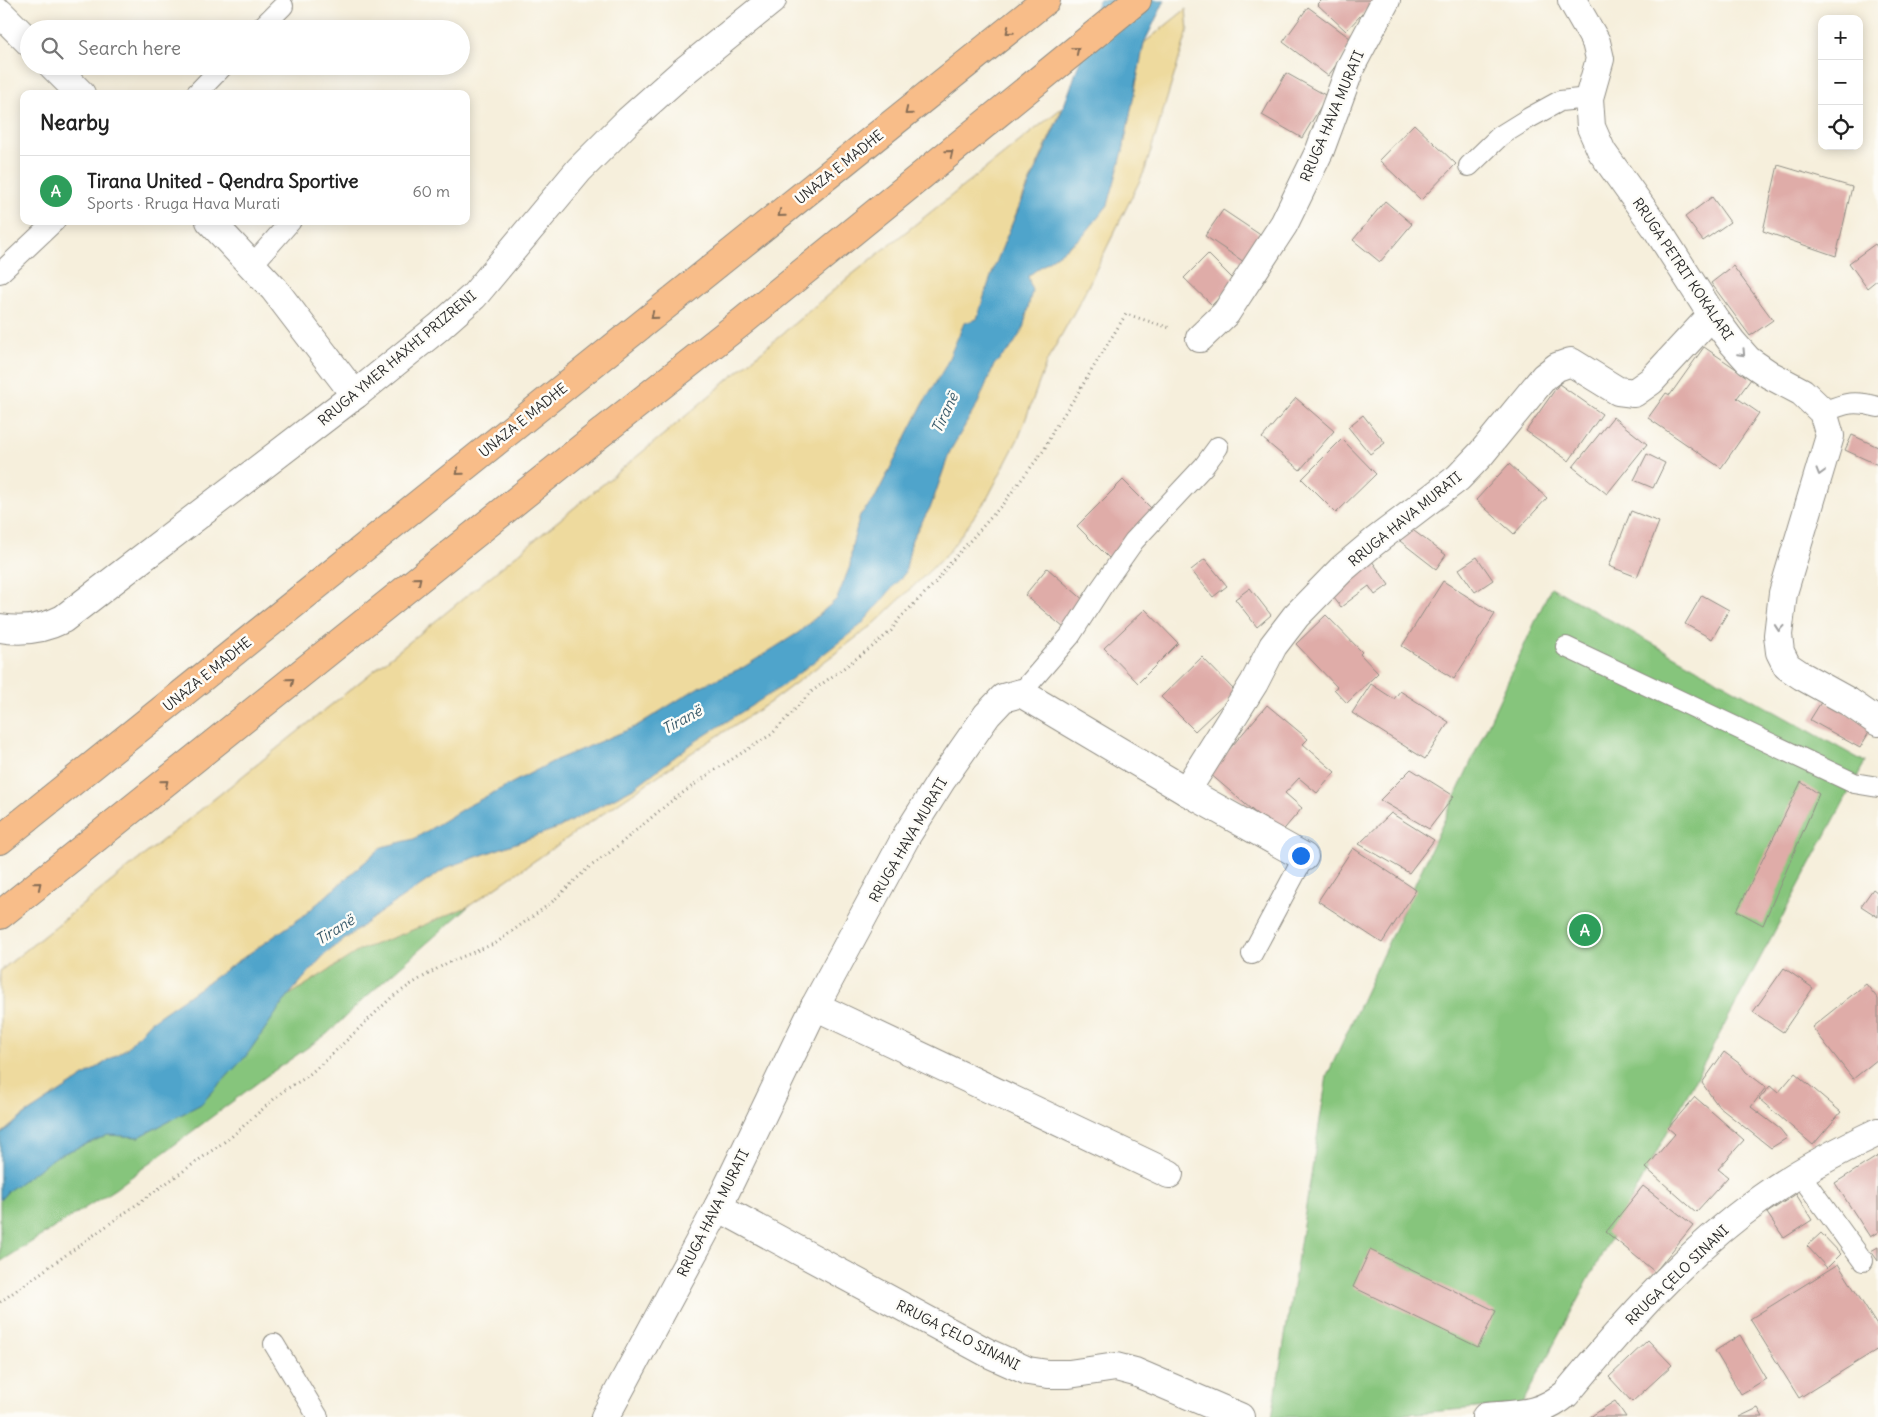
<!DOCTYPE html>
<html lang="en">
<head>
<meta charset="utf-8">
<style>
  :root { --surface:#fff; --page:#f6f6f6; --text:#222; --muted:#767676; --line:#e0e0e0; --accent:#c8321e }
  body { margin:0; font-family:Delius,sans-serif; background:var(--page); color:var(--text) }
  .controls { position:absolute; right:15px; top:15px; display:grid; overflow:hidden; border-radius:10px; box-shadow:0 2px 12px #0003 }
  .controls button { width:45px; height:45px; display:grid; place-items:center; padding:0; border:0; border-bottom:1px solid var(--line); background:var(--surface); color:var(--text); font:25px sans-serif }
  .you { position:absolute; left:1300px; top:855px; width:18px; height:18px; margin:-12px; border:4px solid #fff; border-radius:50%; background:#1a73e8; box-shadow:0 0 0 8px #1a73e833 }
  .badge { display:grid; place-items:center; width:32px; height:32px; border-radius:50%; background:var(--accent); color:#fff; font-size:16px; font-weight:700 }
  .pin { position:absolute; translate:-50% -50%; border:2px solid #fff; box-shadow:0 1px 5px #0006 }
  .list { margin:0; padding:0; list-style:none }
  h2 { display:flex; justify-content:space-between; align-items:center; height:65px; margin:0; padding:0 20px; font-size:21px }
  h2 small { font-size:16px; font-weight:400; color:var(--muted) }
  .list li { display:grid; grid-template-columns:32px 1fr auto; gap:15px; align-items:center; box-sizing:border-box; height:70px; padding:0 20px; border-top:1px solid var(--line) }
  .list b { display:block; font-size:19px; white-space:nowrap }
  .list p { margin:0; font-size:16px; white-space:nowrap; color:var(--muted) }
  .list em { font-size:16px; font-style:normal; color:var(--muted) }
  .icon { flex:none; width:28px; height:28px; fill:none; stroke:currentColor; stroke-width:2; stroke-linecap:round; stroke-linejoin:round }
  .map { position:relative; flex:none; width:1878px; height:1417px; overflow:hidden }
  .search { position:absolute; background:var(--surface); box-shadow:0 2px 12px #0003; left:20px; top:20px; width:450px; height:55px; display:flex; align-items:center; gap:12px; box-sizing:border-box; padding:0 18px; border-radius:28px; color:var(--muted); font-size:19px }
  .panel { position:absolute; background:var(--surface); box-shadow:0 2px 12px #0003; left:20px; top:90px; width:450px; height:135px; border-radius:10px }
  .map>svg:first-child { display:block }
  .green { fill:#86c57c; stroke:#587854 }
  .sand { fill:#eeda9e; stroke:#8c8264 }
  .water { fill:#50a4cb; stroke:#3e687b }
  .building { fill:#dfaca8 }
  .lines { fill:none; stroke-linecap:round; stroke-linejoin:round }
  .service-casing { stroke:#908d84; stroke-width:22 }
  .minor-casing { stroke:#908d84; stroke-width:30 }
  .trunk-casing { stroke:#908d84; stroke-width:30 }
  .path { stroke:#908d84; stroke-width:3; stroke-dasharray:1 4; stroke-linecap:butt }
  .service { stroke:#fff; stroke-width:20 }
  .minor { stroke:#fff; stroke-width:28 }
  .trunk { stroke:#f8bd89; stroke-width:28 }
  .oneway { stroke:#876d55 }
  .oneway2 { stroke:#a0a0a0 }
  .labels { text-anchor:middle; stroke-width:5; stroke-linejoin:round; paint-order:stroke }
  .street-label { font-size:14px; fill:#2b2b2b; stroke:#fdfcf7 }
  .water-label { font-size:15px; font-style:italic; fill:#3a5b6b; stroke:#fdfcf7 }
</style>
</head>
<body>
<div class="map">
<svg width="1878" height="1417" viewBox="0 0 1878 1417">
  <rect width="100%" height="100%" fill="#fdfcf7"/>
  <filter id="ink" filterUnits="userSpaceOnUse"><feTurbulence type="fractalNoise" baseFrequency=".02" numOctaves="2"/><feDisplacementMap in="SourceGraphic" scale="10" xChannelSelector="R" yChannelSelector="G"/><feConvolveMatrix kernelMatrix="1 2 1 2 8 2 1 2 1" color-interpolation-filters="sRGB"/></filter>
  <filter id="wash" filterUnits="userSpaceOnUse"><feTurbulence type="fractalNoise" baseFrequency=".0096" numOctaves="4" result="noise"/><feDisplacementMap in="SourceGraphic" scale="20" xChannelSelector="R" yChannelSelector="G"/><feGaussianBlur stdDeviation="1.12" result="paint"/><feColorMatrix in="noise" values="0 0 0 0 0 0 0 0 0 0 0 0 0 0 0 0 0 1.4 0 .05"/><feComposite in="paint" operator="in"/></filter>
  <g filter="url(#wash)">
    <rect width="100%" height="100%" fill="#f6efdc"/>
    <g class="green">
      <path d="M1551,587L1865,762L1522,1404L1372,1417H1272L1327,1076Z"/>
      <path d="M469,906L367,996L327,1034L268,1075L115,1189L0,1262V1200L8,1191L57,1156L108,1135L139,1137L201,1104L246,1056L288,996L360,950L405,933Z"/>
    </g>
    <g class="sand">
      <path d="M1186,9L1188,30L1145,170L1082,298L1047,361L1019,437L988,497L948,553L873,625L769,703L685,757L469,906L405,933L360,950L288,996L324,955L378,914L448,867L558,828L635,787L693,743L905,573L912,539L931,506L950,451L978,403L994,364L1012,347L1028,276L1083,236L1108,205L1123,151L1144,43Z"/>
      <path d="M1063,107L1019,206L991,277L977,319L925,400L874,500L860,515L852,546L850,566L837,599L798,633L744,667L699,687L635,727L556,760L466,807L414,839L382,847L302,917L149,1023L127,1048L23,1116L0,1135V971L448,611L668,431L849,277Z"/>
    </g>
    <path class="water" d="M1099,0H1165L1144,43L1123,151L1108,205L1083,236L1028,276L1032,291L1023,329L1012,347L994,365L978,403L950,451L931,506L912,539L905,573L861,625L781,687L693,743L635,787L558,828L448,867L378,914L324,955L288,996L246,1056L201,1104L139,1137L108,1135L57,1156L8,1191L0,1200V1135L23,1116L127,1048L149,1023L302,917L382,847L414,839L466,807L556,760L635,727L699,687L744,667L798,633L837,599L850,566L852,546L860,515L874,500L925,400L945,367L964,323L977,319C998,246 1034,178 1063,108C1077,73 1087,36 1099,0Z"/>
    <g id="blocks">
      <g class="building">
        <path d="M1321,0H1375L1346,31L1317,4Z"/>
        <path d="M1308,7L1354,41L1328,76L1283,42Z"/>
        <path d="M1286,73L1327,96L1302,138L1262,115Z"/>
        <path d="M1414,124L1456,164L1421,200L1379,160Z"/>
        <path d="M1778,165L1852,187L1836,256L1763,231Z"/>
        <path d="M1712,197L1730,222L1703,241L1685,217Z"/>
        <path d="M1385,201L1412,224L1380,262L1353,240Z"/>
        <path d="M1223,210L1262,236L1244,262L1205,236Z"/>
        <path d="M1875,244L1878,248V279L1867,288L1849,263Z"/>
        <path d="M1208,254L1235,281L1212,305L1184,278Z"/>
        <path d="M1733,266L1773,320L1750,336L1711,283Z"/>
        <path d="M1704,347L1751,379L1737,398L1759,413L1721,468L1648,418L1666,393L1670,395Z"/>
        <path d="M1559,384L1602,414L1569,461L1526,431Z"/>
        <path d="M1296,398L1334,431L1300,470L1262,438Z"/>
        <path d="M1363,415L1385,443L1370,454L1348,427Z"/>
        <path d="M1613,417L1647,444L1607,494L1573,467Z"/>
        <path d="M1852,435L1878,447V465L1845,450Z"/>
        <path d="M1342,439L1376,474L1336,513L1302,479Z"/>
        <path d="M1647,454L1665,463L1653,488L1634,480Z"/>
        <path d="M1509,464L1547,498L1514,534L1476,500Z"/>
        <path d="M1123,480L1155,512L1109,558L1077,526Z"/>
        <path d="M1631,511L1659,522L1637,577L1609,566Z"/>
        <path d="M1410,528L1446,555L1436,569L1400,541Z"/>
        <path d="M1477,557L1493,580L1475,592L1459,569Z"/>
        <path d="M1205,559L1227,586L1213,597L1191,570Z"/>
        <path d="M1372,561L1389,585L1375,595L1369,586L1341,607L1330,593Z"/>
        <path d="M1047,568L1086,602L1064,628L1025,595Z"/>
        <path d="M1443,581L1495,614L1454,679L1402,646Z"/>
        <path d="M1250,588L1271,615L1257,627L1235,599Z"/>
        <path d="M1702,595L1729,610L1712,639L1685,624Z"/>
        <path d="M1145,609L1178,643L1138,683L1104,648Z"/>
        <path d="M1326,615L1362,652L1360,654L1378,673L1347,703L1334,689L1337,687L1296,644Z"/>
        <path d="M1202,657L1236,692L1195,731L1161,697Z"/>
        <path d="M1371,684L1394,699L1400,691L1449,722L1425,759L1352,713Z"/>
        <path d="M1823,699L1872,727L1860,748L1810,720Z"/>
        <path d="M1267,705L1308,739L1303,744L1335,772L1317,793L1299,778L1285,793L1302,808L1280,834L1209,773Z"/>
        <path d="M1411,769L1454,796L1429,829L1380,800Z"/>
        <path d="M1801,782L1819,794L1763,925L1737,911Z"/>
        <path d="M1391,813L1434,840L1409,873L1359,844Z"/>
        <path d="M1353,848L1416,890L1382,943L1318,901Z"/>
        <path d="M1873,889L1878,893V917L1861,906Z"/>
        <path d="M1784,968L1813,988L1783,1032L1753,1012Z"/>
        <path d="M1866,984L1878,999V1059L1853,1079L1812,1027Z"/>
        <path d="M1724,1052L1740,1064L1746,1072L1766,1087L1751,1107L1780,1129L1787,1138L1771,1148L1719,1107L1702,1083Z"/>
        <path d="M1795,1073L1841,1112L1813,1145L1759,1099L1770,1086L1778,1093Z"/>
        <path d="M1695,1097L1744,1140L1718,1169L1728,1177L1696,1212L1646,1168L1675,1134L1668,1128Z"/>
        <path d="M1878,1156V1232L1870,1237L1835,1183Z"/>
        <path d="M1643,1186L1693,1225L1655,1272L1606,1232Z"/>
        <path d="M1796,1194L1812,1220L1784,1238L1767,1213Z"/>
        <path d="M1821,1233L1841,1254L1827,1268L1807,1246Z"/>
        <path d="M1878,1247V1261L1871,1251Z"/>
        <path d="M1370,1250L1496,1311L1478,1347L1353,1287Z"/>
        <path d="M1838,1264L1878,1327V1349L1799,1398L1750,1319Z"/>
        <path d="M1740,1335L1766,1379L1741,1394L1715,1351Z"/>
        <path d="M1648,1340L1672,1365L1632,1402L1609,1377Z"/>
        <path d="M1615,1401L1626,1417H1590Z"/>
        <path d="M1758,1408L1763,1417H1739Z"/>
      </g>
    </g>
  </g>
  <g filter="url(#ink)">
    <use href="#blocks" fill-opacity="0" stroke="#908d84" stroke-width="1"/>
    <g class="lines">
      <g class="service-casing">
        <g id="service">
          <path d="M260,29L283,6"/>
          <path d="M196,94L223,66"/>
          <path d="M1469,166L1500,136L1529,118L1560,101L1589,98"/>
          <path d="M252,265L291,221"/>
          <path d="M0,273L55,221"/>
          <path d="M1823,412C1846,403 1854,400 1878,407"/>
          <path d="M1566,647L1854,783L1878,787"/>
          <path d="M1021,693L1070,636L1101,588L1134,541L1204,466L1218,447"/>
          <path d="M1252,954L1304,857"/>
          <path d="M1799,1173L1863,1261"/>
          <path d="M274,1344L318,1417"/>
        </g>
      </g>
      <g class="minor-casing">
        <g id="minor">
          <path d="M1572,0L1596,42L1600,59L1589,98L1591,127L1602,152L1657,229L1712,315L1732,342L1748,360L1770,375L1802,392L1823,412L1830,436L1783,593L1778,635L1780,652L1787,666L1802,676L1849,702L1878,722"/>
          <path d="M0,13L29,42"/>
          <path d="M53,66L81,94"/>
          <path d="M210,221L274,289L355,395"/>
          <path d="M1200,338L1226,313L1284,224L1320,150L1351,66L1386,0"/>
          <path d="M0,628C22,632 43,629 63,619L355,395L439,327L474,296L579,170L628,121L683,72L772,0"/>
          <path d="M1186,791L1254,683L1273,646L1296,616L1342,569L1374,542L1458,478L1481,454L1544,377L1557,367L1571,362L1618,391L1634,393L1651,381L1712,315"/>
          <path d="M815,1006L1169,1174"/>
          <path d="M718,1207L990,1354L1028,1371L1048,1374H1069L1116,1367L1135,1372L1240,1417"/>
          <path d="M605,1417L718,1207L815,1006L907,835L941,781L987,715L1003,698L1021,693L1186,791L1304,857"/>
          <path d="M1486,1417C1519,1414 1539,1416 1566,1394C1624,1324 1687,1251 1762,1198C1798,1172 1838,1151 1878,1132"/>
        </g>
      </g>
      <g class="trunk-casing">
        <g id="trunk">
          <path d="M0,840L1046,0"/>
          <path d="M0,915L587,444L743,321L1137,0"/>
        </g>
      </g>
      <path class="path" d="M0,1302L231,1137L283,1091L305,1078L326,1060L392,997L413,983L447,963L496,943L551,903L588,868L609,853L670,802L718,768L772,734L811,692L872,647L891,631L899,619L935,583L951,562L1002,505L1044,450L1054,429L1076,396L1126,314L1170,328"/>
      <use href="#service" class="service"/>
      <use href="#minor" class="minor"/>
      <use href="#trunk" class="trunk"/>
    </g>
    <defs><path id="oneway-chevron" d="M-2-3.5L2.5 0L-2 3.5" fill="none" stroke-width="1.6" stroke-linecap="round" stroke-linejoin="round" transform="scale(1.25)"/></defs>
    <g class="oneway">
      <use href="#oneway-chevron" transform="translate(1009 31) rotate(141)"/>
      <use href="#oneway-chevron" transform="translate(1076 50) rotate(-39)"/>
      <use href="#oneway-chevron" transform="translate(908 112) rotate(141)"/>
      <use href="#oneway-chevron" transform="translate(950 153) rotate(-39)"/>
      <use href="#oneway-chevron" transform="translate(781 214) rotate(141)"/>
      <use href="#oneway-chevron" transform="translate(654 316) rotate(141)"/>
      <use href="#oneway-chevron" transform="translate(459 472) rotate(141)"/>
      <use href="#oneway-chevron" transform="translate(418 580) rotate(-39)"/>
      <use href="#oneway-chevron" transform="translate(291 681) rotate(-39)"/>
      <use href="#oneway-chevron" transform="translate(165 783) rotate(-39)"/>
      <use href="#oneway-chevron" transform="translate(38 885) rotate(-39)"/>
    </g>
    <g class="oneway2">
      <use href="#oneway-chevron" transform="translate(1742 353) rotate(47)"/>
      <use href="#oneway-chevron" transform="translate(1820 472) rotate(106)"/>
      <use href="#oneway-chevron" transform="translate(1779 628) rotate(95)"/>
    </g>
  </g>
  <g class="labels">
    <g class="street-label">
      <text transform="translate(1332 116) rotate(-67)" y="5">RRUGA HAVA MURATI</text>
      <text transform="translate(839 167) rotate(-39)" y="5">UNAZA E MADHE</text>
      <text transform="translate(1683 269) rotate(56)" y="5">RRUGA PETRIT KOKALARI</text>
      <text transform="translate(397 358) rotate(-40)" y="5">RRUGA YMER HAXHI PRIZRENI</text>
      <text transform="translate(523 420) rotate(-39)" y="5">UNAZA E MADHE</text>
      <text transform="translate(1405 519) rotate(-39)" y="5">RRUGA HAVA MURATI</text>
      <text transform="translate(207 674) rotate(-39)" y="5">UNAZA E MADHE</text>
      <text transform="translate(908 840) rotate(-60)" y="5">RRUGA HAVA MURATI</text>
      <text transform="translate(713 1213) rotate(-63)" y="5">RRUGA HAVA MURATI</text>
      <text transform="translate(1677 1275) rotate(-44)" y="5">RRUGA ÇELO SINANI</text>
      <text transform="translate(958 1335) rotate(27)" y="5">RRUGA ÇELO SINANI</text>
    </g>
    <g class="water-label">
      <text transform="translate(945 413) rotate(-65)" y="5">Tiranë</text>
      <text transform="translate(682 720) rotate(-29)" y="5">Tiranë</text>
      <text transform="translate(335 930) rotate(-32)" y="5">Tiranë</text>
    </g>
  </g>
</svg>
<div class="controls">
<button>+</button>
<button>−</button>
<button><svg class="icon" aria-label="locate" viewBox="0 0 24 24"><circle cx="12" cy="12" r="6"/><path d="M12 2v4M12 18v4M2 12h4M18 12h4"/></svg></button>
</div>
<div class="you"></div>
<div class="pin badge" style="left:1585px;top:930px;background:#2e9e5b">A</div>
<div class="search"><svg class="icon" aria-label="search" viewBox="0 0 24 24"><circle cx="10" cy="10" r="6"/><path d="M15 15l6 6"/></svg>Search here</div>
<section class="panel">
<h2>Nearby<small></small></h2>
<ul class="list">
<li><span class="badge" style="background:#2e9e5b">A</span><div><b>Tirana United - Qendra Sportive</b><p>Sports · Rruga Hava Murati</p></div><em>60 m</em></li>
</ul>
</section>
</div>
</body>
</html>
